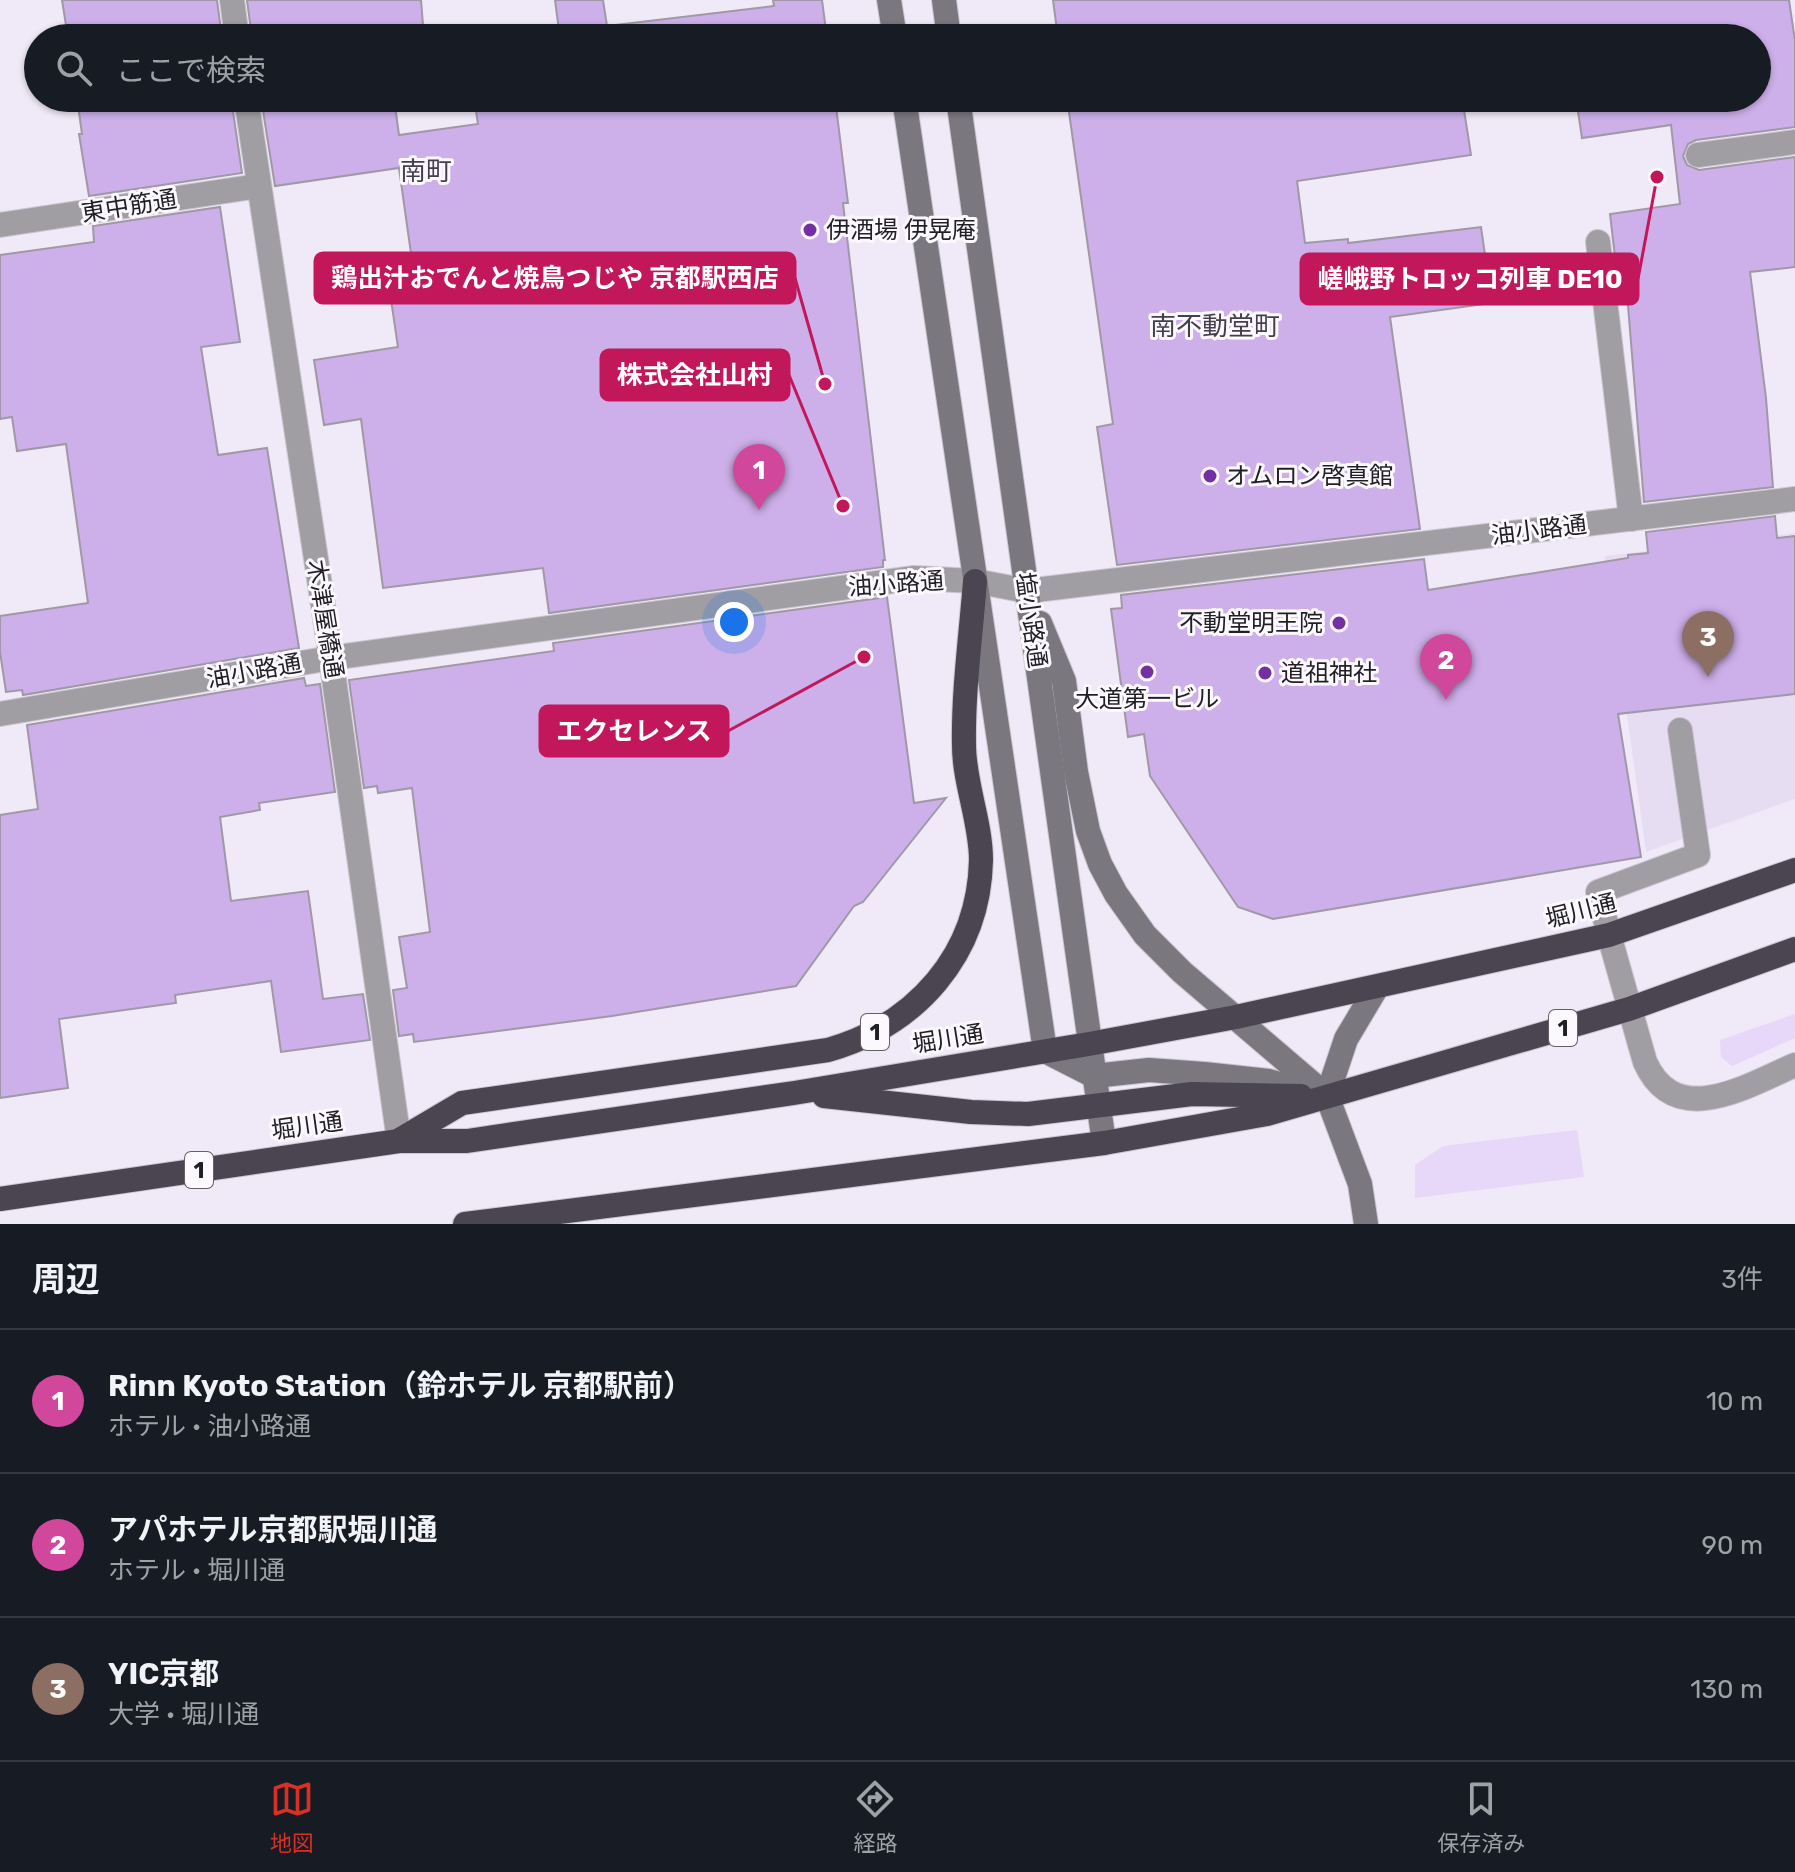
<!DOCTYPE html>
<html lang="ja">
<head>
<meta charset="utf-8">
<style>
  :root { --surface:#171b24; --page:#242831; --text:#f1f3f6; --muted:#9ea1a6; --line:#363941; --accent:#d93025 }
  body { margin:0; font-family:Rubik,"Noto Sans JP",sans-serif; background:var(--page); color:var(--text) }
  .you { position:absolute; left:734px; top:622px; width:28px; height:28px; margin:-20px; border:6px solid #fff; border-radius:50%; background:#1a73e8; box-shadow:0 0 0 12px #1a73e833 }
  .badge { display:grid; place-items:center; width:52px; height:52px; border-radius:50%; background:var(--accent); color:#fff; font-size:26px; font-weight:700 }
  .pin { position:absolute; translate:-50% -66px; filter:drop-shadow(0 2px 4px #0008) }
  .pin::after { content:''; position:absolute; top:42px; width:28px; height:24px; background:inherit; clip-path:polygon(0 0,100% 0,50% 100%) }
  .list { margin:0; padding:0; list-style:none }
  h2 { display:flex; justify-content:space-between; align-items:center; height:104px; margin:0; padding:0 32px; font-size:34px }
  h2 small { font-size:26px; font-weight:400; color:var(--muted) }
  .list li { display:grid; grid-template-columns:52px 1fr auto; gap:24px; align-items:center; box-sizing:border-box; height:144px; padding:0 32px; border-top:2px solid var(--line) }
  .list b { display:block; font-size:30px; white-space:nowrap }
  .list p { margin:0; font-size:26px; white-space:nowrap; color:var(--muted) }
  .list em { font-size:26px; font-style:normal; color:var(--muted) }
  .icon { flex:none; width:44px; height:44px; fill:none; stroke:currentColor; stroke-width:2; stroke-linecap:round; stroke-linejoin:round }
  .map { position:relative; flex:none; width:1795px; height:1224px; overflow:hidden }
  .search { position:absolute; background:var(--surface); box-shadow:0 2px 6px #0004; left:24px; right:24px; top:24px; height:88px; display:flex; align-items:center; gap:20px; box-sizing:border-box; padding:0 28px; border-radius:44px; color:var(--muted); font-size:30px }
  .sheet { height:536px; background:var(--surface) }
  nav { display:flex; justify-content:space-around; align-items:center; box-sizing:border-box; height:112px; border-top:2px solid var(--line); background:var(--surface); font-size:22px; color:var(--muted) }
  nav a { display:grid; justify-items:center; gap:4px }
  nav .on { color:var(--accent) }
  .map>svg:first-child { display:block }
  .built { fill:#e7ddf2 }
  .green { fill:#e7d7f8 }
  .building { fill:#cdafe9; stroke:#9f99a6; stroke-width:2 }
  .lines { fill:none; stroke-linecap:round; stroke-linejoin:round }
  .lane-casing { stroke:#cbc5d1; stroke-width:26 }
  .street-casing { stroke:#cbc5d1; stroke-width:26 }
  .secondary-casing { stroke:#cbc5d1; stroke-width:26 }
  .highway-casing { stroke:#cbc5d1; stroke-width:26 }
  .lane { stroke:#a09da3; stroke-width:24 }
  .street { stroke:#a09da3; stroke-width:24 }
  .secondary { stroke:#7b777f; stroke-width:24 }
  .highway { stroke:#4b4551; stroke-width:24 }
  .poi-dot { fill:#742fa3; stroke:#fbf8fe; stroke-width:3 }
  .labels { text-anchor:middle; stroke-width:6; stroke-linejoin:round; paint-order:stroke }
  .shield { fill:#fbf8fe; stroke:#626065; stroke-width:2 }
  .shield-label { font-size:22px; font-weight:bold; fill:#211f24 }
  .street-label { font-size:24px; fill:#211f24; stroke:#fbf8fe }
  .poi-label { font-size:24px; fill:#211f24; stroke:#fbf8fe; text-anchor:start }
  .neighbourhood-label { font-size:26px; fill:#443f4a; stroke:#fbf8fe }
  .leader { fill:none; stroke:#c2185b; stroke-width:3 }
  .callout-dot { fill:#c2185b; stroke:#fbf8fe; stroke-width:3 }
  .callout { fill:#c2185b; stroke:#c2185b; stroke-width:3 }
  .callout-label { font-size:26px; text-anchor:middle; font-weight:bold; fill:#fff }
</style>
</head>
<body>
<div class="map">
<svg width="1795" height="1224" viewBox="0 0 1795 1224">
  <rect width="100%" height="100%" fill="#f0e9f7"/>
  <path class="built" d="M1795,533V799L1646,852L1605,556Z"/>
  <g class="green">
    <path d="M1795,1014V1038L1732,1066L1721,1057L1720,1040Z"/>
    <path d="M1577,1130L1584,1177L1415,1198V1165L1443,1146Z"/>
  </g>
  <g class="building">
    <path d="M62,0H217L222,38H68Z"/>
    <path d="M247,0H421L423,25L332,38H252Z"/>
    <path d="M555,0H603L607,26L774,6L773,0H822L827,38H560Z"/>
    <path d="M1053,0H1789L1795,41V127L1696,140L1688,144L1683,156L1687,165L1699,170L1795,157V267L1750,272L1766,398L1773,487L1644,502L1626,281L1618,282L1610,214L1680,204L1671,125L1582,138L1576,98H1757V38H1058Z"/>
    <path d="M77,98H231L242,173L89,196L79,134H82Z"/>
    <path d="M261,98H394L399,135L478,124L474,98H835L848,203H843L885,560H883V567L549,613L543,568L383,588L361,419L324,425L314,360L398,347L389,286L415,282L399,168L275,186Z"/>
    <path d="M1067,98H1548L1464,110L1471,155L1297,181L1305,243L1348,239V243L1481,227L1492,303L1390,317L1420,529L1117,565L1097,427L1113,424Z"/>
    <path d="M220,207L240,342L201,347L218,455L267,448L299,648L23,695L22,690L6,692L0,652V616L88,603L66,444L17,451L12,417L0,419V255L94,242L93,226Z"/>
    <path d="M1775,516L1777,538L1795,536V694L1618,714L1641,857L1273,919L1238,907L1150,776L1144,734L1128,737L1111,609L1122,608L1121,595L1424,559L1428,590L1628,558V555L1648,553L1646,532Z"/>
    <path d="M887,597L914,803L946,798L863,902L854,906L796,986L612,1016L414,1042L413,1034L399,1036L393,990L407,988L399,937L430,932L412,788L378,793L377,786L364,788L349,680L554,651L553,643Z"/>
    <path d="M304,678L306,686L320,684L335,792L259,803L260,810L220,817L231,901L308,891L323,999L363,994L370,1040L281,1052L271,981L175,995L176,1003L59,1019L68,1088L0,1098V815L38,809L27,725Z"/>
  </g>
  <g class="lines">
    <g class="lane-casing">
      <g id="lane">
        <path d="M1698,155L1795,142"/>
        <path d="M1598,242L1631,519"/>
        <path d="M975,581L1027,591L1795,499"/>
        <path d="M1609,935L1598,892L1698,855L1680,730"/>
      </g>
    </g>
    <g class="street-casing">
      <g id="street">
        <path d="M232,0L237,38"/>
        <path d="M246,98L331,658L399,1141"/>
        <path d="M0,225L258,186"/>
        <path d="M0,714L331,658L914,578L975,581"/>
        <path d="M1609,935L1645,1062C1676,1131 1748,1085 1795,1065"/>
      </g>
    </g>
    <g class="secondary-casing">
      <g id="secondary">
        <path d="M889,0L895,38"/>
        <path d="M944,0L949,38"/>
        <path d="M904,98L1045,1051L1094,1076L1149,1070L1204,1074L1269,1081L1309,1092"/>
        <path d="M958,98L1104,1143"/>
        <path d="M1040,623L1064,681L1076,772L1088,831L1100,864L1116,894L1145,935L1182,972L1327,1096L1360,1184L1366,1224"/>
        <path d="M1327,1096L1346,1039L1377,987"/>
      </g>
    </g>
    <g class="highway-casing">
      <g id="highway">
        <path d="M824,1096L971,1112L1028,1114L1192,1094L1301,1096"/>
        <path d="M401,1139L462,1103L828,1050C916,1025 979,955 981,860C981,822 964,783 964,745C963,691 971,635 975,581"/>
        <path d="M0,1199L399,1141H467L794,1093L1089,1044L1236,1017L1609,935L1795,870"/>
        <path d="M465,1224L1104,1143L1267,1114L1629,1009L1795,949"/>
      </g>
    </g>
    <use href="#lane" class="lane"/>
    <use href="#street" class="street"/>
    <use href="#secondary" class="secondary"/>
    <use href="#highway" class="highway"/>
  </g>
  <g class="poi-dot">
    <circle cx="810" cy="230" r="8"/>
    <circle cx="1210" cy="476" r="8"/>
    <circle cx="1339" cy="623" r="8"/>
    <circle cx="1147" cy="672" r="8"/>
    <circle cx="1265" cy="673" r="8"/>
  </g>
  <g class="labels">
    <g class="shield">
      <rect x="1549" y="1010" width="28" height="36" rx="6"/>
      <rect x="861" y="1014" width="28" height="36" rx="6"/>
      <rect x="185" y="1152" width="28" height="36" rx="6"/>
    </g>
    <g class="shield-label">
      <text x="1563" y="1036">1</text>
      <text x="875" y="1040">1</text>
      <text x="199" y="1178">1</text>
    </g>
    <g class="street-label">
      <text transform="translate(129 206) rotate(-9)" y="8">東中筋通</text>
      <text transform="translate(1539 530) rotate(-7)" y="8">油小路通</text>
      <text transform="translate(896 584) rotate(-4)" y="8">油小路通</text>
      <text transform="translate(325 619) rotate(81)" y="8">木津屋橋通</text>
      <text transform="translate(1031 620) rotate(82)" y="8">塩小路通</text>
      <text transform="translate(254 671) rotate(-10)" y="8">油小路通</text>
      <text transform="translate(1581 911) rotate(-14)" y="8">堀川通</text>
      <text transform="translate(948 1039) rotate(-9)" y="8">堀川通</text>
      <text transform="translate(307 1126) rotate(-8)" y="8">堀川通</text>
    </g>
    <g class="poi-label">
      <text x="826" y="238">伊酒場 伊晃庵</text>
      <text x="1226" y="484">オムロン啓真館</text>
      <text x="1323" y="631" text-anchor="end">不動堂明王院</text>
      <text x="1281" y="681">道祖神社</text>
      <text x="1147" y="707" text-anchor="middle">大道第一ビル</text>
    </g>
    <g class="neighbourhood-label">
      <text x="426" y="180">南町</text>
      <text x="1215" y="335">南不動堂町</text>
    </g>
  </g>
  <path class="leader" d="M825 384L795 278M1657 177L1638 279M843 506L789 375M864 657L728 731"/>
  <g class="callout-dot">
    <circle cx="825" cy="384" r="8"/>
    <circle cx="1657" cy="177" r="8"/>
    <circle cx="843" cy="506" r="8"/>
    <circle cx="864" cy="657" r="8"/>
  </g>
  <g class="callout">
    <rect x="315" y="253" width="480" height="50" rx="8"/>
    <rect x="1301" y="254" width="337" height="50" rx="8"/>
    <rect x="601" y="350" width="188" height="50" rx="8"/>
    <rect x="540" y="706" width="188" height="50" rx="8"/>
  </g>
  <g class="callout-label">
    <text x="555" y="287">鶏出汁おでんと焼鳥つじや 京都駅西店</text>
    <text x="1470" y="288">嵯峨野トロッコ列車 DE10</text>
    <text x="695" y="384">株式会社山村</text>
    <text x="634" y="740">エクセレンス</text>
  </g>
</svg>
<div class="you"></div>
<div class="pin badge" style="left:759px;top:510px;background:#d1479c">1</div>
<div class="pin badge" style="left:1446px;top:700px;background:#d1479c">2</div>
<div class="pin badge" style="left:1708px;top:677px;background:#8d6e63">3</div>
<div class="search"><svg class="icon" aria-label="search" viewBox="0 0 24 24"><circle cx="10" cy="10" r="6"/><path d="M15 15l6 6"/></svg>ここで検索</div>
</div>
<section class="sheet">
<h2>周辺<small>3件</small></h2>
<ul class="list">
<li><span class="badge" style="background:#d1479c">1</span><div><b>Rinn Kyoto Station（鈴ホテル 京都駅前）</b><p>ホテル · 油小路通</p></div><em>10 m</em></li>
<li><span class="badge" style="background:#d1479c">2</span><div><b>アパホテル京都駅堀川通</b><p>ホテル · 堀川通</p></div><em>90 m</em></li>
<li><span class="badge" style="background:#8d6e63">3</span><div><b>YIC京都</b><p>大学 · 堀川通</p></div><em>130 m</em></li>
</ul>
</section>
<nav>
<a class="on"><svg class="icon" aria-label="map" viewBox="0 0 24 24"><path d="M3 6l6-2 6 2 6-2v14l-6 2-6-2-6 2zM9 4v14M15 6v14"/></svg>地図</a>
<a><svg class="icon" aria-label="directions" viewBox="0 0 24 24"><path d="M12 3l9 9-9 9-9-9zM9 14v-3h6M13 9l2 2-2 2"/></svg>経路</a>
<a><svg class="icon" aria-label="saved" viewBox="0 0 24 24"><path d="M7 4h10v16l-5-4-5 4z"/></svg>保存済み</a>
</nav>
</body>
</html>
